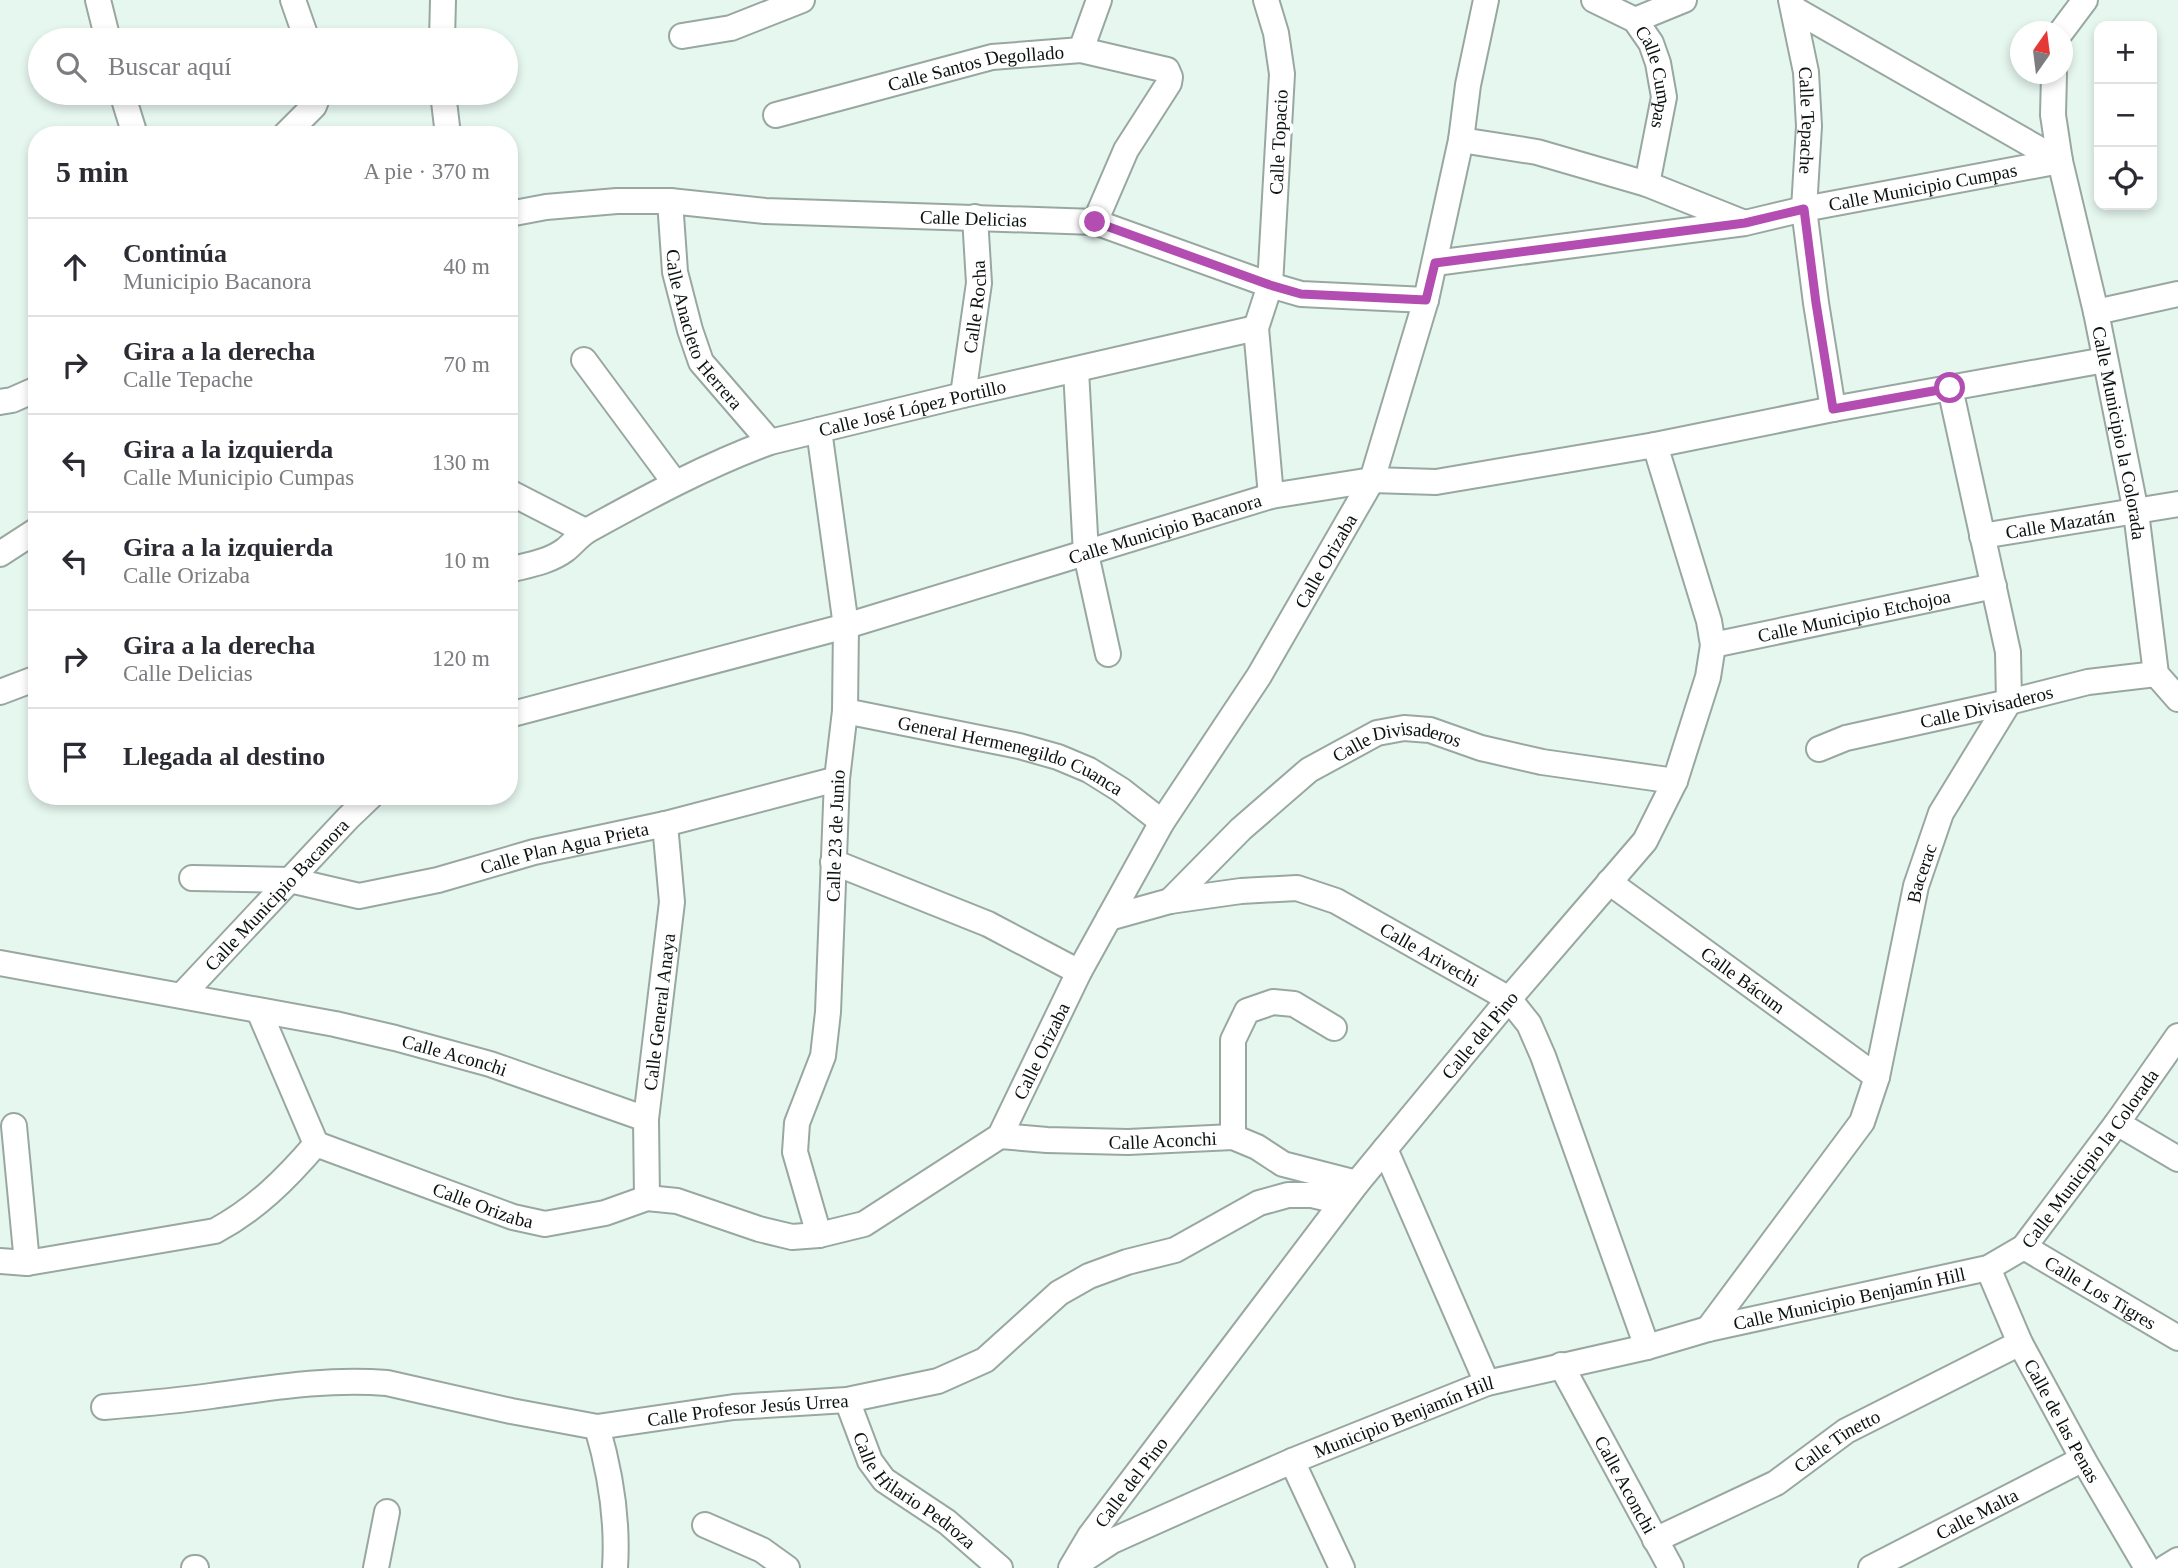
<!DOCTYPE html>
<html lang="es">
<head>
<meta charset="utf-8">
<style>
  :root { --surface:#fff; --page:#f7f7f7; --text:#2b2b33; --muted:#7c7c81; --line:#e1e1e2 }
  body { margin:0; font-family:"Times New Roman",serif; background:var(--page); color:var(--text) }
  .controls { position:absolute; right:21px; top:21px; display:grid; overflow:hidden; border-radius:14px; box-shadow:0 4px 10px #0003 }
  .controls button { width:63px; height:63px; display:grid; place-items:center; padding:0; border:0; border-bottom:2px solid var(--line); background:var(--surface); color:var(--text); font:35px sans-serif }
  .compass { position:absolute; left:2010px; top:21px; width:63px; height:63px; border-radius:50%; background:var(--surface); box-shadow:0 4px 10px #0003; rotate:14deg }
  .stop { position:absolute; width:21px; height:21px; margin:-16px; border:5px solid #b34db2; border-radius:50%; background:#fff }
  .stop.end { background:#b34db2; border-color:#fff; box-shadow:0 2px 7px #0008 }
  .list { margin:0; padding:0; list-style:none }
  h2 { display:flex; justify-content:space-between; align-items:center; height:91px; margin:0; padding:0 28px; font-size:30px }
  h2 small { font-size:23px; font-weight:400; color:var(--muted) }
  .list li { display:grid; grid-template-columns:46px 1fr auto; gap:21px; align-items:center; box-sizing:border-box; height:98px; padding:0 28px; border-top:2px solid var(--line) }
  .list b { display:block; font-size:26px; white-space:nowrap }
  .list p { margin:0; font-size:23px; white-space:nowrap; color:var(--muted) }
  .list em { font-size:23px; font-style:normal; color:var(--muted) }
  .icon { flex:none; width:38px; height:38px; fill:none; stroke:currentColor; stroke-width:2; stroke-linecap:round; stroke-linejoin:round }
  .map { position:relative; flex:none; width:2178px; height:1568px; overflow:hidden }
  .search { position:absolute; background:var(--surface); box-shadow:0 4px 10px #0003; left:28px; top:28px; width:490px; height:77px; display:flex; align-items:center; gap:18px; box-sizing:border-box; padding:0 24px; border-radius:38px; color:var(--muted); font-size:26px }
  .panel { position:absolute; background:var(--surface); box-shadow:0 4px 10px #0003; left:28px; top:126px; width:490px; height:679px; border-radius:28px }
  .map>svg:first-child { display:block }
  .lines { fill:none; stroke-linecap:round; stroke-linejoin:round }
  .minor-casing { stroke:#98a8a1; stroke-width:28 }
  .minor { stroke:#fff; stroke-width:24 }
  .route { stroke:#b34db2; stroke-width:9 }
  .labels { text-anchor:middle; stroke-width:7; stroke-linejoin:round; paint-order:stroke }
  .street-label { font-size:19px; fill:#0c120f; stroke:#fff }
</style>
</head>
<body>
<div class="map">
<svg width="2178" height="1568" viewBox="0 0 2178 1568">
  <rect width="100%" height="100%" fill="#e6f7f0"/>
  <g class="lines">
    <g class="minor-casing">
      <g id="minor">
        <path d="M98,0L108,40"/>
        <path d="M293,0L307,40"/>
        <path d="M1266,0L1276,33L1282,74L1270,285L1256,328L1271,496"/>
        <path id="s1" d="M1594,0L1635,20L1651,43L1658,63L1664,97L1647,184"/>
        <path id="s2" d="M1791,0L1806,72L1809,126L1804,209L1816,303L1833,409"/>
        <path d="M1794,9L2060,161"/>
        <path d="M1635,20L1684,0"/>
        <path d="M2061,32L2085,0"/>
        <path d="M682,36L731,28L802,0"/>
        <path d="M442,40L443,0"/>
        <path d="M1081,50L1099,0"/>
        <path id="s3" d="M2054,74L2053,115L2060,161L2096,312L2136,512L2156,674L2178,699"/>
        <path d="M122,93L135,135"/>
        <path d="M443,93L448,135"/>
        <path id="s4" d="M776,115L992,57L1081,50L1167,70L1170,77L1169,83L1126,150L1095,222"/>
        <path d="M285,135L314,106L319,93"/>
        <path d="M1461,140L1537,152L1647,184L1742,222"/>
        <path id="s5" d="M670,201L675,272L690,330L701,362L770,442"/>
        <path id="s6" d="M509,214L546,207L617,201H670L765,211L1095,222L1270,285L1301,294L1426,300"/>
        <path id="s7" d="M1435,263L1745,223L1804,209L2060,161"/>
        <path d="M2096,312L2178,294"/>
        <path d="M584,360L675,483"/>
        <path d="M1076,370L1086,554L1108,654"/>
        <path id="s8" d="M963,395L979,283L975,217"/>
        <path d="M0,402L12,400L37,389"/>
        <path d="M509,492L585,531"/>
        <path id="s9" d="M1982,536L2178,504"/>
        <path d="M0,554L37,530"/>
        <path id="s10" d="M509,570C528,565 549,562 565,550C574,543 580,534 590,529C648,497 707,465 770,442L963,395L1256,328"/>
        <path id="s11" d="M1713,645L1994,586"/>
        <path d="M0,692L37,678"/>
        <path id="s12" d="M845,711L1019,746L1058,757L1089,770L1121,790L1162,822"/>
        <path id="s13" d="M509,715L846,626L1271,496L1372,480L1436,482L1655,445L1833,409L2105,360"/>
        <path id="s14" d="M1819,749L1846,738L2009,702L2088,682L2156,674"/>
        <path d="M833,862L988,924L1079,972"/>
        <path id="s15" d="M192,878L290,880L359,896L438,880L534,852L665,824L837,779"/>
        <path id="s16" d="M1609,882L1877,1077"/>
        <path id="s17" d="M1170,901L1241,829L1309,770L1377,733L1404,728L1430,730L1481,748L1542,762L1675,781"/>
        <path id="s18" d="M1109,918L1170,901L1241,891L1297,888L1336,901L1509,999L1529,1024L1543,1056L1647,1347"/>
        <path id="s19" d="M0,963L335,1024L395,1038L490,1064L646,1119"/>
        <path id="s20" d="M182,995L348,818L371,796"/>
        <path d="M259,1011L316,1144"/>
        <path d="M2117,1123L2178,1159"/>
        <path d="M14,1126L27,1263"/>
        <path id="s21" d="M1000,1136L1047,1140L1128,1142L1233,1137L1257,1147L1283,1164L1357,1183"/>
        <path d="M1233,1137V1040L1247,1011L1273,1002L1294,1004L1334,1028"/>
        <path d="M1385,1149L1487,1383"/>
        <path id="s22" d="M647,1198L646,1119L672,902L665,824"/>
        <path id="s23" d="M819,1235L795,1152L797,1123L823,1056L828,1012L837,779L845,711L846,626L819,430"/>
        <path id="s24" d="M2024,1247L2178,1338"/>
        <path id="s25" d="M0,1261L27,1263L215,1231C256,1209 286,1179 316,1144L513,1217L545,1224L605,1213L647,1198L677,1201L759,1229L792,1237L819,1235L864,1224L1000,1136L1079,972L1162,822L1259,676L1372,480L1426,300L1461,140L1468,85L1486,0"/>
        <path id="s26" d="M1988,1268L2020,1343L2083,1459L2147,1568"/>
        <path id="s27" d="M1708,1329L1862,1122L1877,1077L1916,886L1941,813L2009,702L2008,652L1950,388"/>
        <path id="s28" d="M1561,1365L1671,1568"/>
        <path id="s29" d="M847,1400L870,1461L884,1480L947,1522L1000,1568"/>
        <path id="s30" d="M104,1407C140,1404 176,1401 211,1396C270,1388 327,1378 387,1383L511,1411L597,1427L734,1407L847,1400L938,1381L985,1360L1059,1293L1089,1276L1127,1262L1175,1250L1259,1203L1288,1195H1312L1342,1202"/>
        <path d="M597,1427C610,1471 618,1522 615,1568"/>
        <path d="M1292,1461L1342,1568"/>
        <path d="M705,1525L762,1550L787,1568"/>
        <path id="s31" d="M1655,1540L1776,1483L1846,1431L2020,1343"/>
        <path id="s32" d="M1077,1564L1112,1541L1199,1502L1292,1461L1487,1383L1647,1347L1708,1329L1988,1268L2024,1247L2117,1123L2178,1036"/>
        <path d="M194,1568H196"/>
        <path d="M376,1568L387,1512"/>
        <path id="s33" d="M1071,1568L1090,1536L1114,1504L1357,1183L1509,999L1645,841L1675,781L1708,677L1713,645L1709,621L1655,445"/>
        <path id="s34" d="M1871,1568L2083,1459"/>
        <path d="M2165,1568L2178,1560"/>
      </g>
    </g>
    <use href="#minor" class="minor"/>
  </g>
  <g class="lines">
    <path class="route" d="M1095,222L1270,285L1301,294L1426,300L1435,263L1745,223L1804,209L1816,303L1833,409L1950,388"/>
  </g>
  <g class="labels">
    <g class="street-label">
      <text dy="7" stroke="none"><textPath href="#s4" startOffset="206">Calle Santos Degollado</textPath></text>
      <text dy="7" stroke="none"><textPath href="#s1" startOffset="108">Calle Cumpas</textPath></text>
      <text dy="7" stroke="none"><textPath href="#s2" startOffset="122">Calle Tepache</textPath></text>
      <text transform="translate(1278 142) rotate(-87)" y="7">Calle Topacio</text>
      <text dy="7" stroke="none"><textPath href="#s7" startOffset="494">Calle Municipio Cumpas</textPath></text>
      <text dy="7" stroke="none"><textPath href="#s6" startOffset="466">Calle Delicias</textPath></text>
      <text dy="7" stroke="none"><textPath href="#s8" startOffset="89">Calle Rocha</textPath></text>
      <text dy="7" stroke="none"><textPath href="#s5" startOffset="136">Calle Anacleto Herrera</textPath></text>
      <text dy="7" stroke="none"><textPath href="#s10" startOffset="439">Calle José López Portillo</textPath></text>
      <text dy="7" stroke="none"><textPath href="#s3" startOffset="366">Calle Municipio la Colorada</textPath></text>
      <text dy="7" stroke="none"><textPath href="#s9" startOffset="79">Calle Mazatán</textPath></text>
      <text dy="7" stroke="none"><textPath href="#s13" startOffset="682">Calle Municipio Bacanora</textPath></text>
      <text dy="7" stroke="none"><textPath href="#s25" startOffset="1748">Calle Orizaba</textPath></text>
      <text dy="7" stroke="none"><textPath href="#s11" startOffset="144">Calle Municipio Etchojoa</textPath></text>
      <text dy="7" stroke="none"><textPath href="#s14" startOffset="173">Calle Divisaderos</textPath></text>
      <text dy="7" stroke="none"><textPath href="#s17" startOffset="287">Calle Divisaderos</textPath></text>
      <text dy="7" stroke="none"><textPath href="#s12" startOffset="172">General Hermenegildo Cuanca</textPath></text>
      <text dy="7" stroke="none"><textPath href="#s23" startOffset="408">Calle 23 de Junio</textPath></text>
      <text dy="7" stroke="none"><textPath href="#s15" startOffset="380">Calle Plan Agua Prieta</textPath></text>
      <text dy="7" stroke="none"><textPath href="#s27" startOffset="514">Bacerac</textPath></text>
      <text dy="7" stroke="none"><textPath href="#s20" startOffset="138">Calle Municipio Bacanora</textPath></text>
      <text dy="7" stroke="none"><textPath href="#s18" startOffset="340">Calle Arivechi</textPath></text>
      <text dy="7" stroke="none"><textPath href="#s16" startOffset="166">Calle Bácum</textPath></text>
      <text dy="7" stroke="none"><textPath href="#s22" startOffset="187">Calle General Anaya</textPath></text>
      <text dy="7" stroke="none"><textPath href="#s33" startOffset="672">Calle del Pino</textPath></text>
      <text dy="7" stroke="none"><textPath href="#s25" startOffset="1181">Calle Orizaba</textPath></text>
      <text dy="7" stroke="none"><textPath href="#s19" startOffset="464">Calle Aconchi</textPath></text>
      <text dy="7" stroke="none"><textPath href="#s21" startOffset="163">Calle Aconchi</textPath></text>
      <text dy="7" stroke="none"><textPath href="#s32" startOffset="1115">Calle Municipio la Colorada</textPath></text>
      <text dy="7" stroke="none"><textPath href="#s25" startOffset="530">Calle Orizaba</textPath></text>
      <text dy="7" stroke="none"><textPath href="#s24" startOffset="89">Calle Los Tigres</textPath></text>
      <text dy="7" stroke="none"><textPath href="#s32" startOffset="821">Calle Municipio Benjamín Hill</textPath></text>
      <text dy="7" stroke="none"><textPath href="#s30" startOffset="651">Calle Profesor Jesús Urrea</textPath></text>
      <text dy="7" stroke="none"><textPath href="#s32" startOffset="359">Municipio Benjamín Hill</textPath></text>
      <text dy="7" stroke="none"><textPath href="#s26" startOffset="170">Calle de las Penas</textPath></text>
      <text dy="7" stroke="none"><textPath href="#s31" startOffset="208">Calle Tinetto</textPath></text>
      <text dy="7" stroke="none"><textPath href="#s33" startOffset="105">Calle del Pino</textPath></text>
      <text dy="7" stroke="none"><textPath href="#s28" startOffset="136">Calle Aconchi</textPath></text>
      <text dy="7" stroke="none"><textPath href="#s29" startOffset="117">Calle Hilario Pedroza</textPath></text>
      <text dy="7" stroke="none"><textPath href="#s34" startOffset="119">Calle Malta</textPath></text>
    </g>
  </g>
</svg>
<div class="controls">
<button>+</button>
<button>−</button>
<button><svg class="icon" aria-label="locate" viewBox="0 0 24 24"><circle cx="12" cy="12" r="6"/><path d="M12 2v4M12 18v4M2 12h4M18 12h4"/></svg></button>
</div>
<svg class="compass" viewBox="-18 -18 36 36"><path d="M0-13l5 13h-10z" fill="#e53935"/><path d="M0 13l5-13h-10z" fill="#7c7c81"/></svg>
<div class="stop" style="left:1950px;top:388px"></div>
<div class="stop end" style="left:1095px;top:222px"></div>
<div class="search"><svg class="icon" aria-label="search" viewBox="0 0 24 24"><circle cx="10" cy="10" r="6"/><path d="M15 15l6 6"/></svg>Buscar aquí</div>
<section class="panel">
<h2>5 min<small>A pie · 370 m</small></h2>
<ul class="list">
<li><svg class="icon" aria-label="ahead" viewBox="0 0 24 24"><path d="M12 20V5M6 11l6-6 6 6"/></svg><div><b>Continúa</b><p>Municipio Bacanora</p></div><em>40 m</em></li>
<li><svg class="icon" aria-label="right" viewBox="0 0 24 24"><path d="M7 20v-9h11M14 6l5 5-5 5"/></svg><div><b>Gira a la derecha</b><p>Calle Tepache</p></div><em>70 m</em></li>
<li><svg class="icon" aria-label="left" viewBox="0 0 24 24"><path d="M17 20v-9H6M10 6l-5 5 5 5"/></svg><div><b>Gira a la izquierda</b><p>Calle Municipio Cumpas</p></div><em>130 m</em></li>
<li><svg class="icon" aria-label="left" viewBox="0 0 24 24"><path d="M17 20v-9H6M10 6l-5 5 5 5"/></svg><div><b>Gira a la izquierda</b><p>Calle Orizaba</p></div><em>10 m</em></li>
<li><svg class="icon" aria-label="right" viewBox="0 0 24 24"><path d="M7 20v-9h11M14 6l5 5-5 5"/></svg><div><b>Gira a la derecha</b><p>Calle Delicias</p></div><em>120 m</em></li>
<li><svg class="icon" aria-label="arrive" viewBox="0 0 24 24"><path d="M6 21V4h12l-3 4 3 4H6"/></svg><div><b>Llegada al destino</b></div></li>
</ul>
</section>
</div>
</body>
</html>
